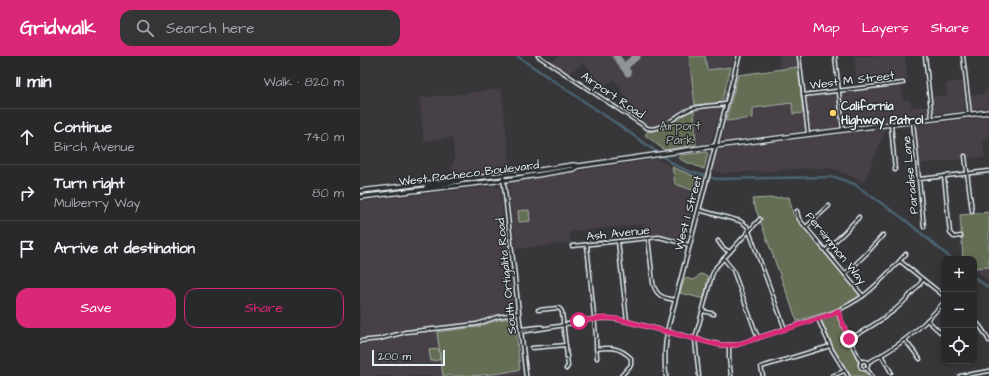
<!DOCTYPE html>
<html lang="en">
<head>
<meta charset="utf-8">
<style>
  :root { --surface:#29282b; --page:#353437; --text:#f1f3f6; --muted:#a5a6a9; --line:#454447; --accent:#db2777 }
  body { margin:0; font-family:"Architects Daughter",sans-serif; background:var(--page); color:var(--text) }
  .controls { position:absolute; right:12px; bottom:12px; display:grid; overflow:hidden; border-radius:8px; box-shadow:0 2px 6px #0003 }
  .controls button { width:36px; height:36px; display:grid; place-items:center; padding:0; border:0; border-bottom:1px solid var(--line); background:var(--surface); color:var(--text); font:20px sans-serif }
  .scale { position:absolute; left:12px; bottom:10px; width:73px; box-sizing:border-box; padding-left:4px; border:2px solid #e8f1f8; border-top:0; font-size:11px; line-height:14px; white-space:nowrap; color:#e8f1f8; -webkit-text-stroke:3px #2a2d2e; paint-order:stroke }
  .stop { position:absolute; width:12px; height:12px; margin:-9px; border:3px solid #db2777; border-radius:50%; background:#fff }
  .stop.end { background:#db2777; border-color:#fff; box-shadow:0 1px 4px #0008 }
  .list { margin:0; padding:0; list-style:none }
  h2 { display:flex; justify-content:space-between; align-items:center; height:52px; margin:0; padding:0 16px; font-size:17px }
  h2 small { font-size:13px; font-weight:400; color:var(--muted) }
  .list li { display:grid; grid-template-columns:26px 1fr auto; gap:12px; align-items:center; box-sizing:border-box; height:56px; padding:0 16px; border-top:1px solid var(--line) }
  .list b { display:block; font-size:15px; white-space:nowrap }
  .list p { margin:0; font-size:13px; white-space:nowrap; color:var(--muted) }
  .list em { font-size:13px; font-style:normal; color:var(--muted) }
  .actions { display:flex; gap:8px; padding:12px 16px }
  .actions a { flex:1; padding:9px 0; border:1px solid var(--accent); border-radius:12px; text-align:center; font-size:14px; color:var(--accent) }
  .actions .main { background:var(--accent); color:#fff }
  .icon { flex:none; width:22px; height:22px; fill:none; stroke:currentColor; stroke-width:2; stroke-linecap:round; stroke-linejoin:round }
  .map { position:relative; flex:none; width:629px; height:320px; overflow:hidden }
  header { display:flex; align-items:center; gap:24px; box-sizing:border-box; height:56px; padding:0 20px; background:var(--accent); color:#fff }
  header strong { font-size:19px }
  nav { display:flex; gap:22px; margin-inline-start:auto; font-size:14px }
  .search { width:280px; height:36px; background:var(--page); display:flex; align-items:center; gap:10px; box-sizing:border-box; padding:0 14px; border-radius:12px; color:var(--muted); font-size:15px }
  main { display:flex }
  aside { flex:1; background:var(--surface) }
  .map>svg:first-child { display:block }
  .built { fill:#464146 }
  .green { fill:#646e54; stroke:#a6b0a6 }
  .lines { fill:none; stroke-linecap:round; stroke-linejoin:round }
  .canal { stroke:#4c6471; stroke-width:2.5 }
  .taxiway { stroke:#909498; stroke-width:7 }
  .minor-casing { stroke:#e8f1f8; stroke-width:5 }
  .tertiary-casing { stroke:#e8f1f8; stroke-width:5.5 }
  .trunk-casing { stroke:#e8f1f8; stroke-width:6 }
  .minor { stroke:#2a2d2e; stroke-width:2 }
  .tertiary { stroke:#2a2d2e; stroke-width:2.5 }
  .trunk { stroke:#2a2d2e; stroke-width:3.5 }
  .route { stroke:#db2777; stroke-width:5 }
  .poi-dot { fill:#ffd166; stroke:#2a2d2e; stroke-width:1.5 }
  .labels { text-anchor:middle; stroke-width:3; stroke-linejoin:round; paint-order:stroke }
  .street-label { font-size:12px; fill:#e8f1f8; stroke:#2a2d2e }
  .poi-label { font-size:12px; font-weight:bold; fill:#e8f1f8; stroke:#2a2d2e; text-anchor:start }
  .park-label { font-size:12px; fill:#adb6ae; stroke:#2a2d2e }
</style>
</head>
<body>
<header>
<strong>Gridwalk</strong>
<div class="search"><svg class="icon" aria-label="search" viewBox="0 0 24 24"><circle cx="10" cy="10" r="6"/><path d="M15 15l6 6"/></svg>Search here</div>
<nav><a>Map</a><a>Layers</a><a>Share</a></nav>
</header>
<main>
<aside>
<h2>11 min<small>Walk · 820 m</small></h2>
<ul class="list">
<li><svg class="icon" aria-label="ahead" viewBox="0 0 24 24"><path d="M12 20V5M6 11l6-6 6 6"/></svg><div><b>Continue</b><p>Birch Avenue</p></div><em>740 m</em></li>
<li><svg class="icon" aria-label="right" viewBox="0 0 24 24"><path d="M7 20v-9h11M14 6l5 5-5 5"/></svg><div><b>Turn right</b><p>Mulberry Way</p></div><em>80 m</em></li>
<li><svg class="icon" aria-label="arrive" viewBox="0 0 24 24"><path d="M6 21V4h12l-3 4 3 4H6"/></svg><div><b>Arrive at destination</b></div></li>
</ul>
<div class="actions"><a class="main">Save</a><a>Share</a></div>
</aside>
<div class="map">
<svg width="629" height="320" viewBox="0 0 629 320">
  <rect width="100%" height="100%" fill="#373639"/>
  <filter id="ink" filterUnits="userSpaceOnUse"><feTurbulence type="fractalNoise" baseFrequency=".025" numOctaves="2"/><feDisplacementMap in="SourceGraphic" scale="8" xChannelSelector="R" yChannelSelector="G"/><feConvolveMatrix kernelMatrix="1 2 1 2 8 2 1 2 1" color-interpolation-filters="sRGB"/></filter>
  <g filter="url(#ink)">
    <g class="built">
      <path d="M199,0H329L335,49L325,52L297,70L289,71L283,66L254,24L242,32L224,6L208,18L191,6Z"/>
      <path d="M345,0H374L371,11L347,14Z"/>
      <path d="M419,0H437L438,11L420,13Z"/>
      <path d="M494,0H545L548,24L543,22L535,26L497,30Z"/>
      <path d="M603,25L605,52L604,55L576,58L573,56L571,41L587,39L586,27Z"/>
      <path d="M539,30L542,31L543,44H551V51L567,50L568,57L567,60L487,69L484,67L481,37Z"/>
      <path d="M141,33L151,115L93,123L91,110L94,108V99L92,82L64,85L59,42L81,39L85,40Z"/>
      <path d="M624,34H629V52L613,54L610,52L609,39L624,38Z"/>
      <path d="M476,37L480,68L478,71L452,74L450,72L446,41Z"/>
      <path d="M432,47L433,58L443,57L445,72L443,75L364,85L362,81L366,65L393,62V52Z"/>
      <path d="M358,51L361,52L355,74L350,86L349,87L336,89L334,54Z"/>
      <path d="M629,60V85H623L625,101L559,108L555,72L557,69Z"/>
      <path d="M526,73L504,126L474,113L448,112L410,115L363,117L352,115L357,96L361,93Z"/>
      <path d="M298,103L311,111L314,129L338,136L324,185L296,179L284,180L283,168L209,176L210,187L156,193L149,134L150,127L154,125L202,117Z"/>
      <path d="M136,130L140,132L154,252L153,254L137,258L120,265L109,267L47,274L32,277L0,283V146L6,145L8,144Z"/>
      <path d="M629,211V225L614,213V212Z"/>
      <path d="M152,262L161,319L154,320H0V289L23,285L50,279L117,271L138,264Z"/>
    </g>
    <g class="green">
      <path d="M329,0H345L347,14L371,11L362,45L360,47L335,49Z"/>
      <path d="M438,11L443,57L433,58L432,47L393,52V62L366,65L378,19Z"/>
      <path d="M334,54L336,89L304,94L285,79L287,76C305,75 317,59 334,54Z"/>
      <path d="M346,96L348,97L344,113L323,105L318,101L321,99Z"/>
      <path d="M312,111L341,123L338,136L315,128Z"/>
      <path d="M429,141L433,158L500,240L476,253L437,265L392,143Z"/>
      <path d="M169,154L170,165L159,166L158,155Z"/>
      <path d="M629,156V211L614,212V203H603L600,159Z"/>
      <path d="M340,218L348,220L344,243L320,237L325,222L334,224Z"/>
      <path d="M477,258L498,306L499,311L509,320H491L475,295L461,263Z"/>
      <path d="M152,262L155,264L160,313C135,320 108,320 83,320L77,276L117,271L138,264Z"/>
      <path d="M79,293L80,304L71,305L69,294Z"/>
    </g>
    <g class="lines">
      <g class="canal">
        <path d="M157,0L253,65L315,109L328,115L356,123L475,121L494,128L544,163L592,203"/>
        <path d="M614,221L629,232"/>
      </g>
      <g class="taxiway">
        <path d="M256,0L268,17"/>
        <path d="M264,11L277,0"/>
      </g>
      <g class="minor-casing">
        <g id="minor">
          <path d="M178,0L287,72C301,76 314,61 326,55C337,49 354,50 366,48"/>
          <path d="M439,0L448,78"/>
          <path d="M475,0L483,74"/>
          <path d="M565,0L572,63"/>
          <path d="M603,0L610,59"/>
          <path d="M443,39L543,27"/>
          <path d="M553,66L564,171"/>
          <path d="M531,68L535,114"/>
          <path d="M605,100L612,155"/>
          <path d="M584,120L590,177L594,181L601,180"/>
          <path d="M560,123L629,115"/>
          <path d="M339,154L380,165L387,170L389,175L425,273"/>
          <path d="M437,155L439,163L503,240"/>
          <path d="M446,171L469,150"/>
          <path d="M288,182L293,227C296,240 303,242 315,244"/>
          <path d="M258,185L267,265"/>
          <path d="M358,185L363,192L370,196"/>
          <path d="M227,189L236,280V287L237,302"/>
          <path d="M212,190L299,181L329,189"/>
          <path d="M466,194L485,176L499,161"/>
          <path d="M364,203L373,214L398,282"/>
          <path d="M540,205L584,240"/>
          <path d="M485,218L506,198L523,179"/>
          <path d="M178,254L198,252L200,253L202,256L208,310L206,313"/>
          <path d="M343,255L354,258"/>
          <path d="M477,255L489,283L501,306"/>
          <path d="M458,263L472,294L488,320"/>
          <path d="M567,264L584,280"/>
          <path d="M614,264C621,270 625,277 629,285"/>
          <path d="M161,273L179,271H182"/>
          <path d="M161,276C173,274 186,272 199,270C219,265 241,260 261,264L361,289H376L473,257C483,252 493,247 503,240C519,228 532,213 546,198"/>
          <path d="M489,283C504,275 520,265 532,256C544,247 554,235 563,224"/>
          <path d="M545,284L560,303"/>
          <path d="M0,285L19,283L46,276L117,268L137,261L159,257"/>
          <path d="M369,289V302L371,320"/>
          <path d="M172,292L206,289"/>
          <path d="M236,293C251,291 259,291 271,302V309L261,320"/>
          <path d="M521,299L531,316"/>
          <circle cx="504" cy="309" r="4"/>
          <path d="M507,307C537,292 563,271 584,246"/>
          <path d="M506,312L512,320"/>
          <path d="M339,320L336,293L335,283L352,219L356,211L400,163"/>
          <path d="M403,320L401,311L470,290"/>
          <path d="M472,320L484,315"/>
          <path d="M600,320L629,315"/>
        </g>
      </g>
      <g class="tertiary-casing">
        <g id="tertiary">
          <path d="M143,119L166,320"/>
          <path d="M306,320C304,302 305,285 309,268L379,0"/>
        </g>
      </g>
      <g class="trunk-casing">
        <g id="trunk">
          <path d="M66,131L99,125"/>
          <path d="M0,135L114,122L167,116L213,109L219,110L355,90L629,56"/>
          <path d="M0,141L153,123L213,113L218,110"/>
        </g>
      </g>
      <use href="#minor" class="minor"/>
      <use href="#tertiary" class="tertiary"/>
      <use href="#trunk" class="trunk"/>
    </g>
  </g>
  <g class="lines" filter="url(#ink)">
    <path class="route" d="M219,265L245,262L257,263L355,288L361,289H376L473,258L478,255L489,283"/>
  </g>
  <circle class="poi-dot" cx="473" cy="57" r="4"/>
  <g class="labels">
    <g class="street-label">
      <text transform="translate(492 24) rotate(-7)" y="4">West M Street</text>
      <text transform="translate(253 39) rotate(34)" y="4">Airport Road</text>
      <text transform="translate(109 117) rotate(-7)" y="4">West Pacheco Boulevard</text>
      <text transform="translate(550 119) rotate(-96)" y="4">Paradise Lane</text>
      <text transform="translate(328 157) rotate(-75)" y="4">West I Street</text>
      <text transform="translate(258 177) rotate(-6)" y="4">Ash Avenue</text>
      <text transform="translate(476 192) rotate(51)" y="4">Persimmon Way</text>
      <text transform="translate(146 220) rotate(-96)" y="4">South Ortigalita Road</text>
    </g>
    <g class="poi-label">
      <text x="481" y="54">California<tspan x="481" dy="14">Highway Patrol</tspan></text>
    </g>
    <g class="park-label">
      <text x="320" y="74">Airport<tspan x="320" dy="14">Park</tspan></text>
    </g>
  </g>
</svg>
<div class="controls">
<button>+</button>
<button>−</button>
<button><svg class="icon" aria-label="locate" viewBox="0 0 24 24"><circle cx="12" cy="12" r="6"/><path d="M12 2v4M12 18v4M2 12h4M18 12h4"/></svg></button>
</div>
<div class="scale">200 m</div>
<div class="stop" style="left:219px;top:265px"></div>
<div class="stop end" style="left:489px;top:283px"></div>
</div>
</main>
</body>
</html>
